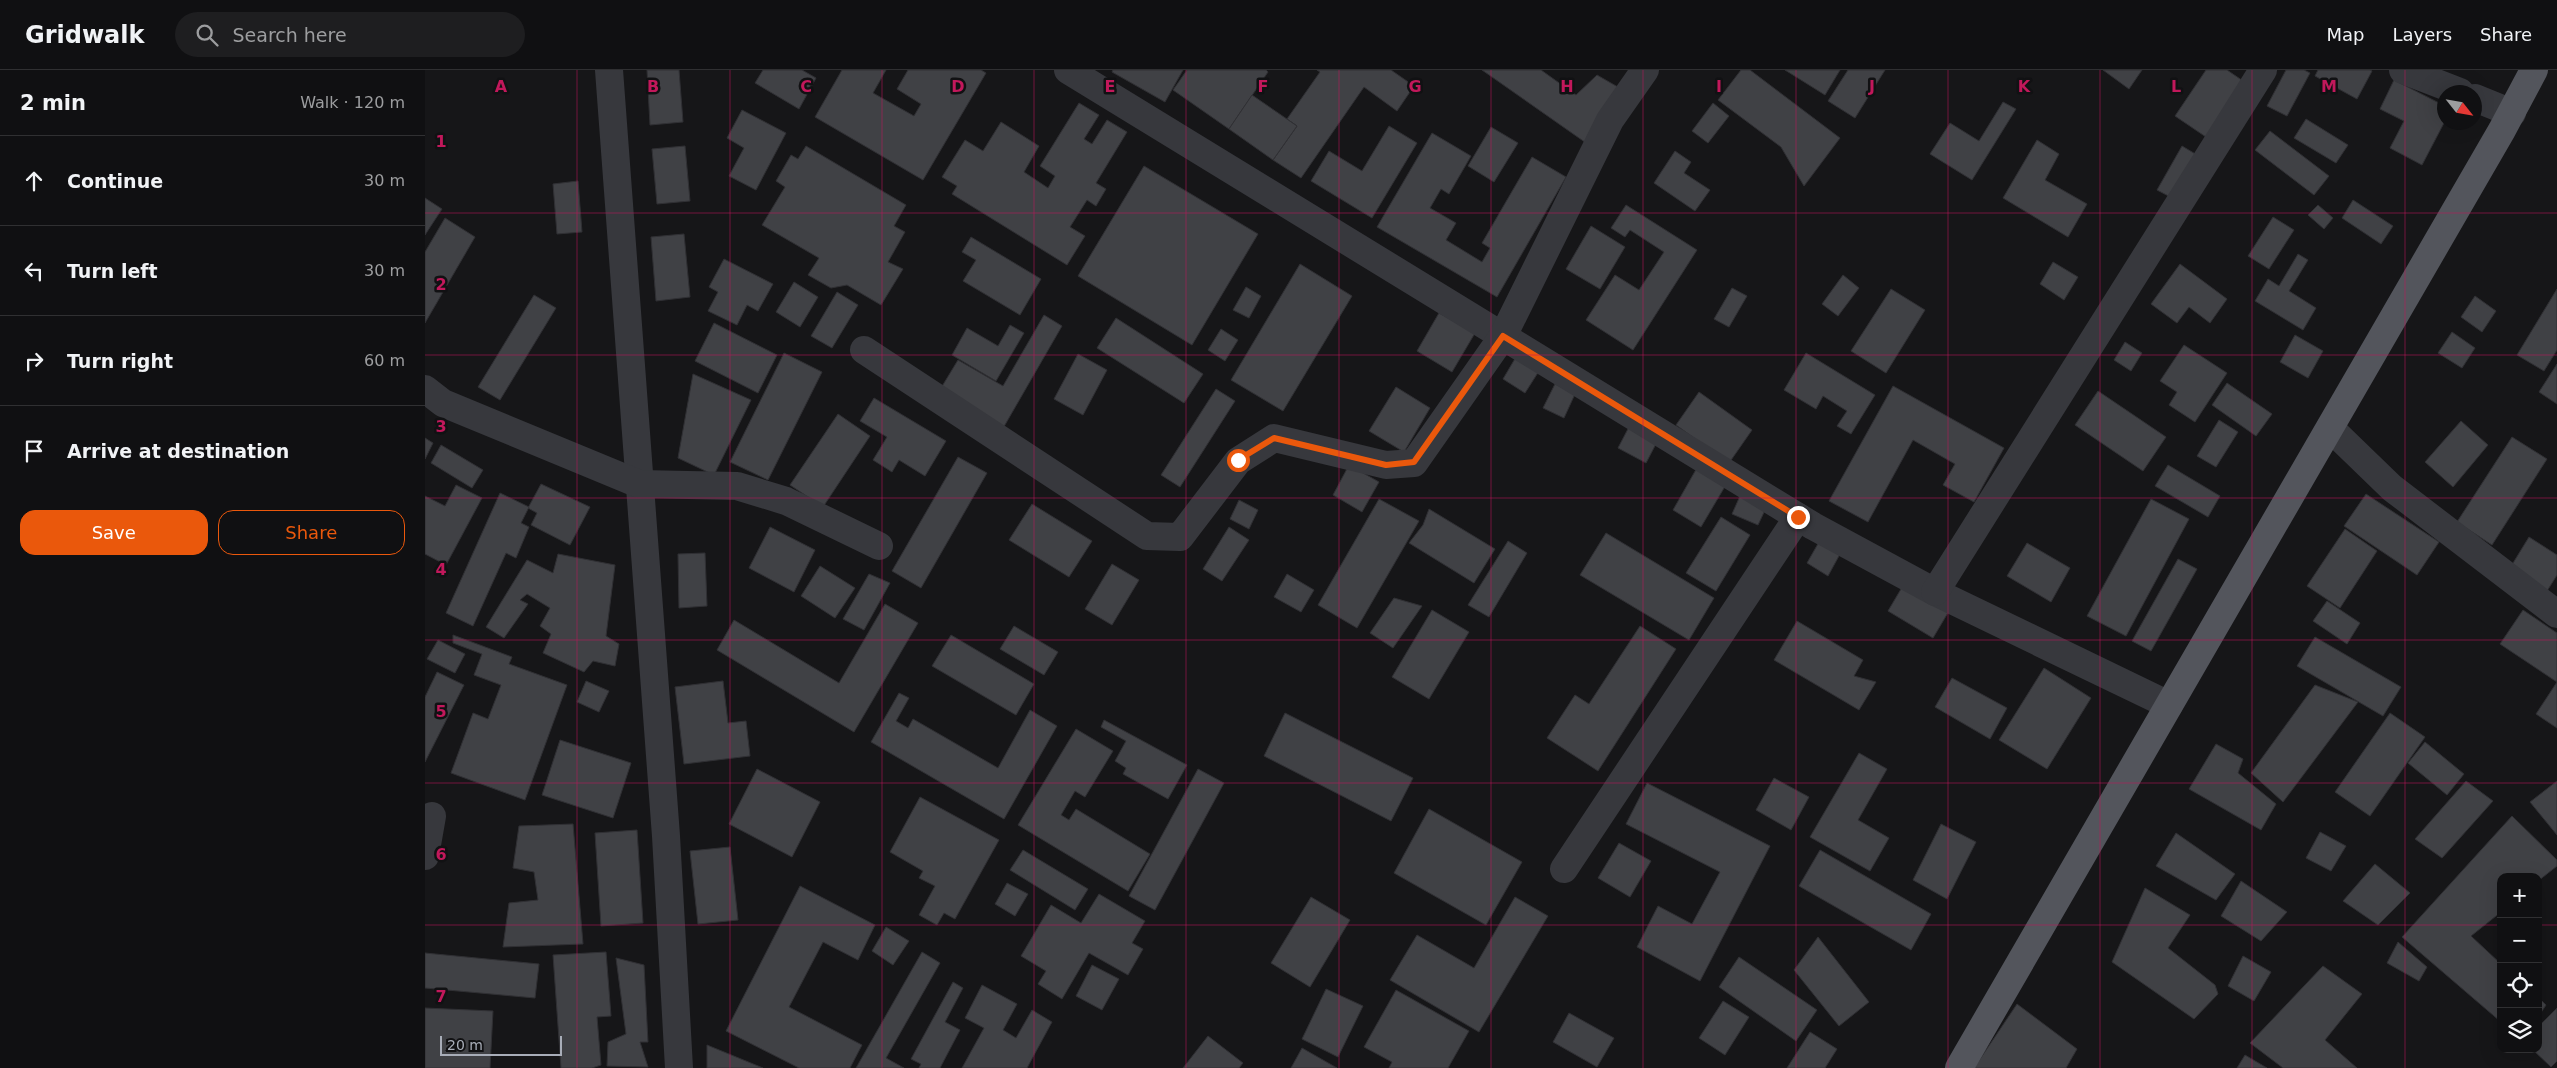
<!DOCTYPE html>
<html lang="en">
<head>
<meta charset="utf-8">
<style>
  :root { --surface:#101012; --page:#1e1e20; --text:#f1f3f6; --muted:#9c9d9f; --line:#303032; --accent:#ea580c }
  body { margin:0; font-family:"DejaVu Sans",sans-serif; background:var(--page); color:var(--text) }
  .controls { position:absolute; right:15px; bottom:15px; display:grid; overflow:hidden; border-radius:10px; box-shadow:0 5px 20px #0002 }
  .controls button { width:45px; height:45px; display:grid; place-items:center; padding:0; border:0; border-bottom:1px solid var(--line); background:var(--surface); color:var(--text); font:25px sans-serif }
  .compass { position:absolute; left:2012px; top:15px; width:45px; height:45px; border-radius:50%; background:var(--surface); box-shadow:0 5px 20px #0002; rotate:121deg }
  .scale { position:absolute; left:15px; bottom:12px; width:122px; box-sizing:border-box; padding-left:5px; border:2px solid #a8adb8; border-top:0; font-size:14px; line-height:18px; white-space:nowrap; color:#a8adb8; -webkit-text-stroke:4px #111113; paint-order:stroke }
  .stop { position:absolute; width:15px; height:15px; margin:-11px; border:4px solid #ea580c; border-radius:50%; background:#fff }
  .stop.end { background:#ea580c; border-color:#fff; box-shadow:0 1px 5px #0008 }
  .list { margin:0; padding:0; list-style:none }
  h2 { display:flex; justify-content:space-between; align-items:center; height:65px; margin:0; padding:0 20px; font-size:21px }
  h2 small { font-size:16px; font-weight:400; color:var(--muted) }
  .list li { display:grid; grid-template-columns:32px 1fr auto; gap:15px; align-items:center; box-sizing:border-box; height:90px; padding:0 20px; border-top:1px solid var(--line) }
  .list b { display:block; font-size:19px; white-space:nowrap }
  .list em { font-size:16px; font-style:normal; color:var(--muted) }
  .actions { display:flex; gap:10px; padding:15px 20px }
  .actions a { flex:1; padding:11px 0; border:1px solid var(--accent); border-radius:15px; text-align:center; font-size:18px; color:var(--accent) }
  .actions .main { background:var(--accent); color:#fff }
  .icon { flex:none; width:28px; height:28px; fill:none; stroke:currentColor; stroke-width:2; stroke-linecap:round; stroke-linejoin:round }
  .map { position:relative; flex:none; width:2132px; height:998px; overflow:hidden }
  header { display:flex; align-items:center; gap:30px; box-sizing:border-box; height:70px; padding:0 25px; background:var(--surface); border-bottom:1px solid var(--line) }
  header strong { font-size:24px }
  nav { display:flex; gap:28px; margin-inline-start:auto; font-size:18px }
  .search { width:350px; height:45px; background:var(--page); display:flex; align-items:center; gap:12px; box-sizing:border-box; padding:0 18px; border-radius:28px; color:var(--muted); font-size:19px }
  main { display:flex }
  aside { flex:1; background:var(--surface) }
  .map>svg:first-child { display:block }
  .building { fill:#404145; stroke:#303034 }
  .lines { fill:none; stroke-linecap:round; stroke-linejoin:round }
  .minor { stroke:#37383d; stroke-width:28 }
  .major { stroke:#53555c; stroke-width:28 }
  .route { stroke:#ea580c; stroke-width:6 }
  .grid { fill:none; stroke:#c2185b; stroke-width:1; stroke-opacity:0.55 }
  .grid-label { font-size:16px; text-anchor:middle; font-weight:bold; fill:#c2185b; stroke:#111113; stroke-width:5; stroke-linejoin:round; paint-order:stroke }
</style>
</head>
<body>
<header>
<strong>Gridwalk</strong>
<div class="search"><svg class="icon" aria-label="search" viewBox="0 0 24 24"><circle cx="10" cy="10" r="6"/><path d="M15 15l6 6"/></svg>Search here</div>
<nav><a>Map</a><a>Layers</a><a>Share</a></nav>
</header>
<main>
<aside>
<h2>2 min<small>Walk · 120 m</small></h2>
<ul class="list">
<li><svg class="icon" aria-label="ahead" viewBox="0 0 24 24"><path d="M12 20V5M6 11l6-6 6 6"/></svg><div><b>Continue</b></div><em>30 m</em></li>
<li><svg class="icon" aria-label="left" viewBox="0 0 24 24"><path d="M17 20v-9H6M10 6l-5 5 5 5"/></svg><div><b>Turn left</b></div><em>30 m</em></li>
<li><svg class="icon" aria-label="right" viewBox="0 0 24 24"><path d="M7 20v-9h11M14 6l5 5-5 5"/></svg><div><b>Turn right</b></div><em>60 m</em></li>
<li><svg class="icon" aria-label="arrive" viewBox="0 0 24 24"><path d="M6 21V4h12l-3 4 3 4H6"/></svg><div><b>Arrive at destination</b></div></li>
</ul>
<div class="actions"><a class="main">Save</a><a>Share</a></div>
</aside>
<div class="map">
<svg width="2132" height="998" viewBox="0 0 2132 998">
  <rect width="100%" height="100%" fill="#161618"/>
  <g class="building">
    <path d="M222,0H254L258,52L225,55Z"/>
    <path d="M338,0H377L391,8L374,39L330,13Z"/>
    <path d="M417,0H461L448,23L489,46L496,34L472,19L483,0H556L561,3L498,110L390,47Z"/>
    <path d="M688,0H758L740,32L687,2Z"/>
    <path d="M762,0H841L843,2L804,59L748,20Z"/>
    <path d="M892,0H966L989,16L972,41L939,17L876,108L848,90L872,56L862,49L895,2Z"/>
    <path d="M1057,0H1116L1151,25L1172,5L1198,20L1164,75Z"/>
    <path d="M1316,0H1325L1415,68L1379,116L1356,77L1293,30Z"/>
    <path d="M1360,0H1415L1400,25Z"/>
    <path d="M1423,0H1460L1430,48L1403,31Z"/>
    <path d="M1678,0H1717L1704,19Z"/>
    <path d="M1781,0H1802L1821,13L1784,69L1750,46Z"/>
    <path d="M1861,0H1879L1885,3L1862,46L1842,36Z"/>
    <path d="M1893,0H1945L1947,1L1932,29L1890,6Z"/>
    <path d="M1969,10L2020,36V51L1997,95L1965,78L1979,51L1955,39Z"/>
    <path d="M827,25L872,56L848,90L804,59Z"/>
    <path d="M1578,32L1591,39L1547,110L1505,84L1525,53L1554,71Z"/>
    <path d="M654,33L674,45L659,69L667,74L682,50L702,62L671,113L681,119L671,136L662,130L645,157L660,166L642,195L527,124L532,116L517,107L540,70L558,81L576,52L614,76L599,102L623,118L630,106L615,96Z"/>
    <path d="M1288,33L1304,46L1283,73L1267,61Z"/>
    <path d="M317,40L361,63L331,120L304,106L319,78L302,68Z"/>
    <path d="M1881,49L1923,75L1911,93L1869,68Z"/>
    <path d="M964,56L992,73L947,148L886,111L904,81L937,101Z"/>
    <path d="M1066,57L1093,73L1069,112L1043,96Z"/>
    <path d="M1845,61L1904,106L1889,125L1830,80Z"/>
    <path d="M1007,63L1046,86L1024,124L1016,119L1005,138L1031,153L1021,170L1057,192L1065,178L1057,173L1107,87L1141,107L1072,227L952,157Z"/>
    <path d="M1612,70L1634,84L1620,110L1662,134L1643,167L1578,128Z"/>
    <path d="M260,76L265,131L232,134L227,79Z"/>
    <path d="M381,76L481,135L469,156L480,162L463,192L478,199L456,235L422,215L406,218L383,205L394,188L337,155L360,117L351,111L366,85L373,89Z"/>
    <path d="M1757,76L1777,88L1753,131L1732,120Z"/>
    <path d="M1250,81L1266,92L1259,103L1285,120L1270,141L1229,113Z"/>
    <path d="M719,96L833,164L767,275L653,206Z"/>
    <path d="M153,111L157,162L132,164L128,114Z"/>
    <path d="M0,128L17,139L0,165Z"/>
    <path d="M1928,130L1968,156L1956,174L1917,148Z"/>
    <path d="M1201,135L1272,180L1208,280L1161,250L1190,205L1214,220L1239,182L1205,160L1200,167L1186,158Z"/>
    <path d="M1893,135L1908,148L1899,159L1883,145Z"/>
    <path d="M1848,147L1869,160L1844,199L1823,186Z"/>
    <path d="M20,148L50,167L0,253V182Z"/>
    <path d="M1166,156L1200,177L1175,219L1141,199Z"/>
    <path d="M259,164L265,227L231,231L226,167Z"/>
    <path d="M546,167L616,209L595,245L538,211L551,190L537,182Z"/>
    <path d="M1873,184L1883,190L1864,221L1891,238L1878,260L1830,231L1843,209L1854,216Z"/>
    <path d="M299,189L348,214L333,241L322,235L312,255L283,241L293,222L284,217Z"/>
    <path d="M1628,192L1653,207L1639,230L1615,214Z"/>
    <path d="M875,194L927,226L858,341L806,310Z"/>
    <path d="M1755,194L1802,229L1785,253L1764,237L1752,253L1726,234Z"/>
    <path d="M1418,205L1434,218L1413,246L1397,234Z"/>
    <path d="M369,212L393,227L375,257L351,242Z"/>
    <path d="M821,217L836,226L824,248L808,240Z"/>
    <path d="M1307,218L1322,226L1304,257L1289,249Z"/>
    <path d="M1466,219L1500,240L1461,303L1426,281Z"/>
    <path d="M2132,219V280L2119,301L2092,285Z"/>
    <path d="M412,222L433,235L407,278L386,266Z"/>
    <path d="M109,225L131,238L75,330L53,317Z"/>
    <path d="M2050,226L2071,241L2057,262L2036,247Z"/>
    <path d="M1014,243L1050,263L1027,302L992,281Z"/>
    <path d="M619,245L637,256L577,360L513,323L533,290L578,316Z"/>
    <path d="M691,248L778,304L759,333L672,278Z"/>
    <path d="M289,253L352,285L333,323L270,291Z"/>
    <path d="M585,255L599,263L571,311L527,285L542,258L573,276Z"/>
    <path d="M796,259L813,270L800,291L783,280Z"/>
    <path d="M2027,262L2050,278L2037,298L2013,283Z"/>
    <path d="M1870,265L1898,281L1883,308L1855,292Z"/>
    <path d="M1700,272L1717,283L1706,301L1689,290Z"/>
    <path d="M1759,275L1802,303L1770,352L1744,335L1752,322L1735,311Z"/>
    <path d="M359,283L397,302L343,410L305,392Z"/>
    <path d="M1381,283L1450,325L1426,364L1412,356L1422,341L1398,326L1391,339L1359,320Z"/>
    <path d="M653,284L682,300L658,345L629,329Z"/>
    <path d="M1091,287L1114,301L1100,323L1078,309Z"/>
    <path d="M2132,294V334L2114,322Z"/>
    <path d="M268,304L326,330L289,405L253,388Z"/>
    <path d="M1802,313L1847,344L1831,366L1787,335Z"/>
    <path d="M1130,314L1150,324L1139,348L1118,338Z"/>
    <path d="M1468,316L1579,378L1549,432L1518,415L1530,394L1488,370L1443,452L1404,431Z"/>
    <path d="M971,317L1005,338L979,382L944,361Z"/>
    <path d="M791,319L810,331L755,417L736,405Z"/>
    <path d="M1673,321L1741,367L1718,401L1650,355Z"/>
    <path d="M1274,322L1327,360L1304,393L1251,355Z"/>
    <path d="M449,328L521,371L500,406L474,390L467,402L448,390L462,367L435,351Z"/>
    <path d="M413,344L445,366L398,437L365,415Z"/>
    <path d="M1794,350L1813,362L1791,397L1772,386Z"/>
    <path d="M2036,351L2063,375L2028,417L2000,392Z"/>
    <path d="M1205,355L1233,370L1221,393L1193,378Z"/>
    <path d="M2087,367L2122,389L2067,475L2032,452Z"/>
    <path d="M0,368L8,373L0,389Z"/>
    <path d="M16,375L58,400L47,418L6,393Z"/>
    <path d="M533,387L562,403L496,518L467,501Z"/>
    <path d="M924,395L954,412L937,442L908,425Z"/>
    <path d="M1743,395L1795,426L1783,447L1730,416Z"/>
    <path d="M1273,396L1302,413L1276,457L1248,440Z"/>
    <path d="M116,414L165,437L145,475L106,455L112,443L103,438Z"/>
    <path d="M31,415L57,428L21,495L0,484V426L20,436Z"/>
    <path d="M75,423L104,437L96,453L104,457L91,488L81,483L48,556L21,543Z"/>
    <path d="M1941,424L2014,472L1992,505L1919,456Z"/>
    <path d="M1315,426L1341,438L1333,455L1307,444Z"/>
    <path d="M954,429L994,451L932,558L893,535Z"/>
    <path d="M1726,429L1764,449L1701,566L1662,546Z"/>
    <path d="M814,430L833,440L824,459L805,449Z"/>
    <path d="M607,434L667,471L644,507L584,470Z"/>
    <path d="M1004,439L1070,479L1049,513L984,473L998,455Z"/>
    <path d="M1296,447L1325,465L1291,521L1261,503Z"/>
    <path d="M345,457L390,480L369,522L324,498Z"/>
    <path d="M804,457L824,470L797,511L778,499Z"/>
    <path d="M1920,459L1952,481L1915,538L1882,516Z"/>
    <path d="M1181,463L1289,528L1264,570L1155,505Z"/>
    <path d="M2104,467L2132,485V505L2122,521L2085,498Z"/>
    <path d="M1083,471L1102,483L1064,547L1043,535Z"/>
    <path d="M1394,472L1415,484L1403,506L1382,493Z"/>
    <path d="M1602,473L1645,498L1626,532L1582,506Z"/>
    <path d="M280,483L282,536L254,538L253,484Z"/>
    <path d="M133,484L190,495L181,566L194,574L190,596L168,591L159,602L118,583L126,564L115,556L125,538L102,524L95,530L103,534L79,568L61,557L102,490L128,503Z"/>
    <path d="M1753,489L1772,499L1726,581L1707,571Z"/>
    <path d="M687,494L714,510L687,555L660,539Z"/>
    <path d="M395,496L430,518L410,548L376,526Z"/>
    <path d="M444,504L465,513L439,560L418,549Z"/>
    <path d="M862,504L889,520L876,542L849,527Z"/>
    <path d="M1479,514L1524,541L1508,568L1463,541Z"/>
    <path d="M969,528L997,536L968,578L945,563Z"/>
    <path d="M1902,531L1935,553L1922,574L1888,551Z"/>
    <path d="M460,534L493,553L429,662L292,580L309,550L414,613Z"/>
    <path d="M1007,540L1044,562L1004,629L967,607Z"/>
    <path d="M2098,540L2132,563V658L2111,644L2132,612L2075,574Z"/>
    <path d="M1372,551L1438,590L1429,606L1451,612L1434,640L1349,590Z"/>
    <path d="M589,556L633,582L619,605L575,579Z"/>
    <path d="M1215,556L1251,579L1173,701L1122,668L1150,625L1164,634Z"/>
    <path d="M28,565L87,587L84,594L142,615L100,730L26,703L48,643L63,649L76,615L49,605L57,584L28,573Z"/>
    <path d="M526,565L609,614L591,645L507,596Z"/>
    <path d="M1890,567L1976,617L1958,646L1872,596Z"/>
    <path d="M13,570L40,584L30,603L2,589Z"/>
    <path d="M1619,598L1666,628L1622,699L1574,670Z"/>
    <path d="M12,602L39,615L0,692V627Z"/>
    <path d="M1527,608L1582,638L1565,669L1510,637Z"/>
    <path d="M161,611L184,621L174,642L152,632Z"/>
    <path d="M298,611L303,653L321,651L325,686L259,694L250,617Z"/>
    <path d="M1890,615L1933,632L1858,732L1826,703Z"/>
    <path d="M474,623L484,628L471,651L483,658L488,649L573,698L605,640L632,656L579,749L446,672Z"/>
    <path d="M860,643L988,708L966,751L839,686Z"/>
    <path d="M1965,643L2000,667L1945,746L1910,722Z"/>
    <path d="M679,650L762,695L743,729L698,704L701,698L690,691L701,671L676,657Z"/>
    <path d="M651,659L688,681L660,727L650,721L636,745L644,750L651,739L725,784L703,821L593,755Z"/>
    <path d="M135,670L206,693L188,748L117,725Z"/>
    <path d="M2000,672L2039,704L2022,725L1983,693Z"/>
    <path d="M1791,674L1818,689L1813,703L1851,734L1836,760L1764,719Z"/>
    <path d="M1434,683L1462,699L1433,750L1464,768L1445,801L1385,767Z"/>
    <path d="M332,699L395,732L367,787L304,754Z"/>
    <path d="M773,699L799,713L730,840L704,826Z"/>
    <path d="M1349,708L1384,727L1366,760L1331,740Z"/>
    <path d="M2041,711L2068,731L2017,788L1990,769Z"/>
    <path d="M2132,711V765L2105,732Z"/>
    <path d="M1222,713L1345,776L1275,911L1212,877L1233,836L1267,854L1295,802L1201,754Z"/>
    <path d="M495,727L574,770L530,849L519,843L512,855L494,845L510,816L494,808L498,801L465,782Z"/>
    <path d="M1004,739L1097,792L1061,855L969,803Z"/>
    <path d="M2087,746L2132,790V796L2113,811V807H2076V842L2046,866L2076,894V952L1977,867Z"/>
    <path d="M148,754L158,874L78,877L84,833L113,830L109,802L88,798L94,756Z"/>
    <path d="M1516,754L1551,772L1522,829L1488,810Z"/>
    <path d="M212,760L218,853L176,856L170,763Z"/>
    <path d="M1895,762L1921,776L1906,801L1881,788Z"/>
    <path d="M1751,763L1810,804L1791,830L1731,796Z"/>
    <path d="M1194,773L1226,791L1205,827L1173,808Z"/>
    <path d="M305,777L313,850L273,854L265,781Z"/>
    <path d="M598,780L663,819L650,840L585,800Z"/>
    <path d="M1395,780L1506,844L1486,880L1374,816Z"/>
    <path d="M1950,794L1985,823L1953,855L1918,831Z"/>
    <path d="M1816,811L1862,842L1836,871L1796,846Z"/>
    <path d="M582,813L603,824L590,846L570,834Z"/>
    <path d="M375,816L450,855L433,890L398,872L364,937L437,975L425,998H374L301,961Z"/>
    <path d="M1720,818L1765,845L1743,878L1790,915L1793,924L1769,949L1687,892Z"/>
    <path d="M674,824L720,851L707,873L718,879L703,905L664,883L637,929L613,914L621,901L596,886L626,835L656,853Z"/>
    <path d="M886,827L925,850L885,917L846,893Z"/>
    <path d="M1090,827L1123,846L1054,962L965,910L992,865L1049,898Z"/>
    <path d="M461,857L484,871L468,895L447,881Z"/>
    <path d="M1393,867L1444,932L1414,956L1369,900Z"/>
    <path d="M1973,872L2002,897L1994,911L1962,893Z"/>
    <path d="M181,882L186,946L172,947L176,995L167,998H136L128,885Z"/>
    <path d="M497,882L515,893L461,988L479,998H431Z"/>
    <path d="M0,883L114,894L110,928L0,918Z"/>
    <path d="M1818,886L1846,902L1829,931L1803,916Z"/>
    <path d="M1314,887L1392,940L1371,971L1294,917Z"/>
    <path d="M191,888L219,895L223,972H215L223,997L182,996L183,972L201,964Z"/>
    <path d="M667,895L694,909L677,940L651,926Z"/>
    <path d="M1898,896L1937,924L1900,970L1932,998H1858L1825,973Z"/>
    <path d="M528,912L538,918L520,952L535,960L515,998H494L496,994L486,989Z"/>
    <path d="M557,915L592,934L578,960L591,968L607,940L627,952L602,998H537L559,958L540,948Z"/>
    <path d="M901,919L938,936L913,987L877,969Z"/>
    <path d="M971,920L1044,961L1023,998H964L967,992L939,977Z"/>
    <path d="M2113,927L2121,935L2113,947Z"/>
    <path d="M1298,931L1324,947L1300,985L1274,968Z"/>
    <path d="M1592,934L1652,979L1641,998H1549Z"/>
    <path d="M0,938L68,941L65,998H0Z"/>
    <path d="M2132,938V991L2126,997L2107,979H2113V957Z"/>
    <path d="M1144,943L1189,968L1172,997L1128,972Z"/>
    <path d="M1385,962L1412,979L1400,998H1362Z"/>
    <path d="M783,966L818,993L814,998H758Z"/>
    <path d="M282,975L338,998H282Z"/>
    <path d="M877,978L912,998H866Z"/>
    <path d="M1820,985L1842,998H1812Z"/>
  </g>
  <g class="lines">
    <g class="minor">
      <path d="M184,0L241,766L254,998"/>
      <path d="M643,0L1388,456L1510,522L1744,635"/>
      <path d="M1978,0L2035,22"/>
      <path d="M2050,28L2087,43"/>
      <path d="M439,280L722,466L755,467L813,391L849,368L961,395L989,393L1078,266L1185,50L1220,0"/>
      <path d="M0,319L18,333L214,414L312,416L361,431L454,476"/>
      <path d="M1905,358L1967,418L2132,544"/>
      <path d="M1510,522L1838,0"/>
      <path d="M0,786L7,746"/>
      <path d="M1139,799L1373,447"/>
    </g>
    <path class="major" d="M1534,998L2077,60L2109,0"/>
  </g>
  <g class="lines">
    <path class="route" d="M813,390L849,368L961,395L989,392L1078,266L1373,447"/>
  </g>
  <path class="grid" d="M152,0V998M305,0V998M457,0V998M609,0V998M761,0V998M914,0V998M1066,0V998M1218,0V998M1371,0V998M1523,0V998M1675,0V998M1827,0V998M1980,0V998M0,143H2132M0,285H2132M0,428H2132M0,570H2132M0,713H2132M0,855H2076M2113,855H2132"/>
  <g class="grid-label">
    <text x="76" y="22">A</text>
    <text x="228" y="22">B</text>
    <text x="381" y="22">C</text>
    <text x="533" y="22">D</text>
    <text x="685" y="22">E</text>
    <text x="838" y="22">F</text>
    <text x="990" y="22">G</text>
    <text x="1142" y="22">H</text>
    <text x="1294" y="22">I</text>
    <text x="1447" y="22">J</text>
    <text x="1599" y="22">K</text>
    <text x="1751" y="22">L</text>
    <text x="1904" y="22">M</text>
    <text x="16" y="77">1</text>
    <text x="16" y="220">2</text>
    <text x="16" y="362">3</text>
    <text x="16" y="505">4</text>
    <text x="16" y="647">5</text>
    <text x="16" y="790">6</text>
    <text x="16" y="932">7</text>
  </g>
</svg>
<div class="controls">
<button>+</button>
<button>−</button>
<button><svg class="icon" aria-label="locate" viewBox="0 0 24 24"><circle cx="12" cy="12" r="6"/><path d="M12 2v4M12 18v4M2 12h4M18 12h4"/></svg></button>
<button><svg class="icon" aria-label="layers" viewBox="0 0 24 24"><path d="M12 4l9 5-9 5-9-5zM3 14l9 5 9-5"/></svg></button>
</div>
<svg class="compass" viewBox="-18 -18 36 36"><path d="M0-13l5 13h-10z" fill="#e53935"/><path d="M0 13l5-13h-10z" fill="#9c9d9f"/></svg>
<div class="scale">20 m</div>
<div class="stop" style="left:813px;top:390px"></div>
<div class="stop end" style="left:1373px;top:447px"></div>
</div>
</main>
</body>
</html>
